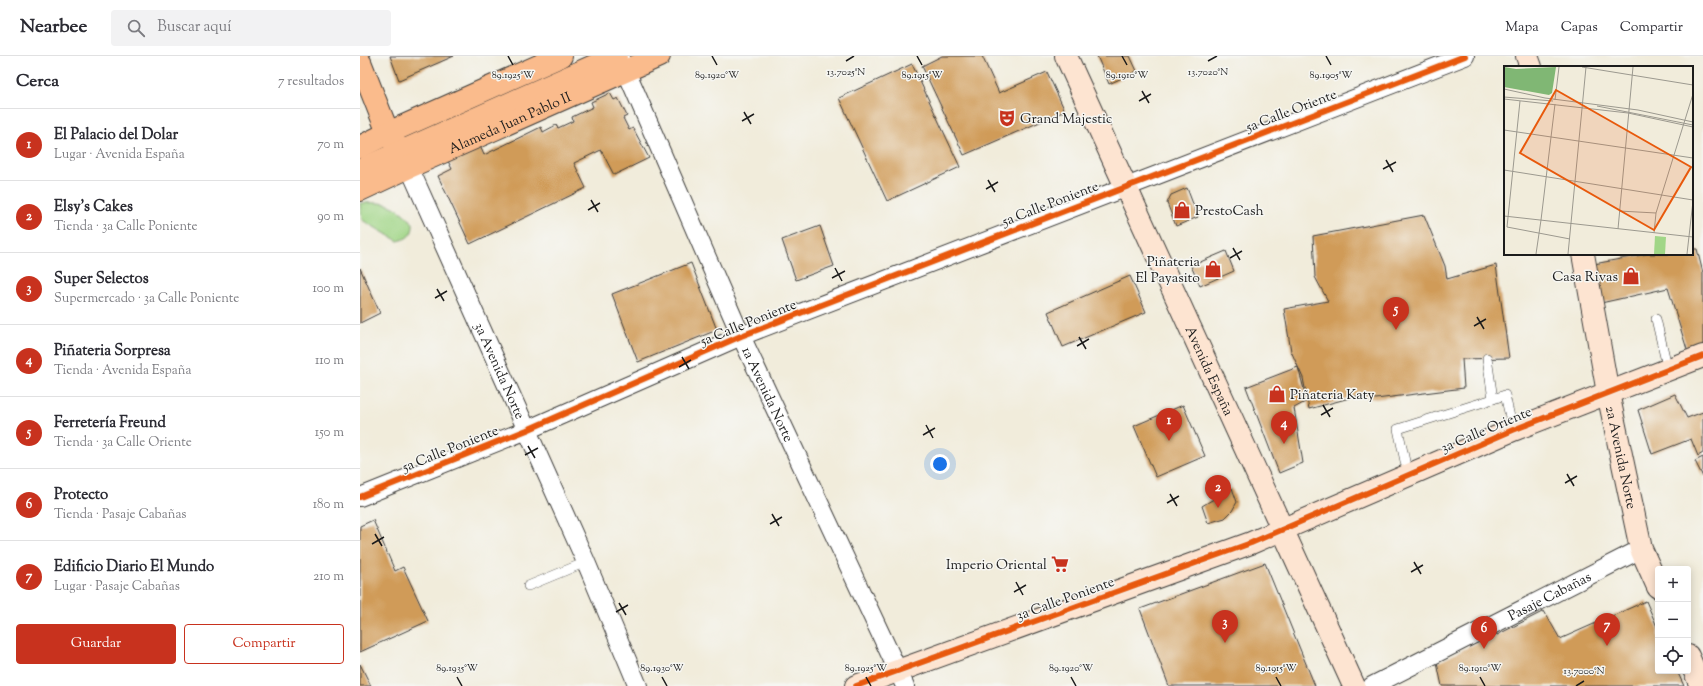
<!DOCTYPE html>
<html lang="es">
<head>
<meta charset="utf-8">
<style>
  :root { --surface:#fff; --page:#f2f2f3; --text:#2b2b33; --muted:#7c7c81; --line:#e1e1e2; --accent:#c8321e }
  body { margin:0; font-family:"Sorts Mill Goudy",serif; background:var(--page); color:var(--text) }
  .controls { position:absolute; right:12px; bottom:12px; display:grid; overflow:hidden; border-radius:4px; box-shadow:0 2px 10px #0003 }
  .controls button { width:36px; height:36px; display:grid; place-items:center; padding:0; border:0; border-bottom:1px solid var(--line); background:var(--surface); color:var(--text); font:20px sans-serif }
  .you { position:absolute; left:580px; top:408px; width:14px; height:14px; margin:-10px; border:3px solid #fff; border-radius:50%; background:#1a73e8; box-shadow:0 0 0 6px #1a73e833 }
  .badge { display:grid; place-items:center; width:26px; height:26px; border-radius:50%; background:var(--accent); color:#fff; font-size:13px; font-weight:700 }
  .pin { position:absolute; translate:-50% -33px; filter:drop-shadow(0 1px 2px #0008) }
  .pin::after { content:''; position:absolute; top:21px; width:14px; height:12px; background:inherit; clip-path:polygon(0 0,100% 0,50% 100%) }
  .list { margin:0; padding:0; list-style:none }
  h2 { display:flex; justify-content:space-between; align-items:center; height:52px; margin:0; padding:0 16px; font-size:17px }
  h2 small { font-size:13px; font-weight:400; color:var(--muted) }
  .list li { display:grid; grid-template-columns:26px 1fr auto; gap:12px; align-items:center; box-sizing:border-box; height:72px; padding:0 16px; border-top:1px solid var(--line) }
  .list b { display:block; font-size:15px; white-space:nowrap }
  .list p { margin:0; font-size:13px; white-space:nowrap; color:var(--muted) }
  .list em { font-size:13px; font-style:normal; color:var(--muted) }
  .actions { display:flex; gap:8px; padding:12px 16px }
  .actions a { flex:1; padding:9px 0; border:1px solid var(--accent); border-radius:4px; text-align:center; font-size:14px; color:var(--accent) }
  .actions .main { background:var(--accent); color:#fff }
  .icon { flex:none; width:22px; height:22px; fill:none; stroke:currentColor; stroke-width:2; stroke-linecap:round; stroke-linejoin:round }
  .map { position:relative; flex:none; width:1343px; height:630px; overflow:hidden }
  header { display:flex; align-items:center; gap:24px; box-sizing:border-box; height:56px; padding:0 20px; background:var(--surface); border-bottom:1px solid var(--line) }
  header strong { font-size:19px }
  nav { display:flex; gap:22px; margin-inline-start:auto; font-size:14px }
  .search { width:280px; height:36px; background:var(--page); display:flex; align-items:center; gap:10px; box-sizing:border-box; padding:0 14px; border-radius:4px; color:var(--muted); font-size:15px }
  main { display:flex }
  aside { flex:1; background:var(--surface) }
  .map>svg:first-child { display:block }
  .green { fill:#a1d687; stroke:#5e7952 }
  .building { fill:#d09b58 }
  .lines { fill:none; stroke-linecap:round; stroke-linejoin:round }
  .lane-casing { stroke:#3c3b39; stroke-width:10 }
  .street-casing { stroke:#3c3b39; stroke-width:20 }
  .secondary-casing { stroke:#3c3b39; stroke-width:24 }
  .primary-casing { stroke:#3c3b39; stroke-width:24 }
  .lane { stroke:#fff; stroke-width:9 }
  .street { stroke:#fff; stroke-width:18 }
  .secondary { stroke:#fde4d1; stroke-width:22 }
  .primary { stroke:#fabb8c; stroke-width:22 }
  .cycleway-casing { stroke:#f6f6f2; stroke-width:8 }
  .cycleway { stroke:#e8590c; stroke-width:6 }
  .ticks { fill:none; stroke:#1c1c1c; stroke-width:1.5 }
  .labels { text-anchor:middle; stroke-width:3; stroke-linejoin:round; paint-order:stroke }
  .street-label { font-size:14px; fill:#1c1c1c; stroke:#f6f6f2 }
  .poi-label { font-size:14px; fill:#1c1c1c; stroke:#f6f6f2; text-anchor:start }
  .inset-road { fill:none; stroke:#9c998f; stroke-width:1 }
  .view { fill:#e8590c; fill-opacity:0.15; stroke:#e8590c; stroke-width:2 }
  .inset-edge { fill:none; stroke:#1c1c1c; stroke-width:2 }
  .ticks-label { font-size:10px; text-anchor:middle; fill:#1c1c1c; stroke:#f6f6f2; stroke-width:3; stroke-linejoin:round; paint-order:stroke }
</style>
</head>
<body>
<header>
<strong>Nearbee</strong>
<div class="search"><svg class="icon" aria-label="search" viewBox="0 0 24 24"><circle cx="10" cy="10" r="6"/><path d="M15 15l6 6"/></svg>Buscar aquí</div>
<nav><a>Mapa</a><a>Capas</a><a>Compartir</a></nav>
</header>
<main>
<aside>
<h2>Cerca<small>7 resultados</small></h2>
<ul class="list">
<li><span class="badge">1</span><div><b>El Palacio del Dolar</b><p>Lugar · Avenida España</p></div><em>70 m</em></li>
<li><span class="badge">2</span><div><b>Elsy's Cakes</b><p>Tienda · 3a Calle Poniente</p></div><em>90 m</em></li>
<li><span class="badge">3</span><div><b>Super Selectos</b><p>Supermercado · 3a Calle Poniente</p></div><em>100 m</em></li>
<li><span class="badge">4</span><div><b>Piñateria Sorpresa</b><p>Tienda · Avenida España</p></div><em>110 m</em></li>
<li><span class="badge">5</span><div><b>Ferretería Freund</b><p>Tienda · 3a Calle Oriente</p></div><em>150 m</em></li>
<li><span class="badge">6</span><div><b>Protecto</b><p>Tienda · Pasaje Cabañas</p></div><em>180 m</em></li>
<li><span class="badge">7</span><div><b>Edificio Diario El Mundo</b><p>Lugar · Pasaje Cabañas</p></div><em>210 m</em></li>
</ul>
<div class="actions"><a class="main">Guardar</a><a>Compartir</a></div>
</aside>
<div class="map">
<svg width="1343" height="630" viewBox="0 0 1343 630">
  <rect width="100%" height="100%" fill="#f6f6f2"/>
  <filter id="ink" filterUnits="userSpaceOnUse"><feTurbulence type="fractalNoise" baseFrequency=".025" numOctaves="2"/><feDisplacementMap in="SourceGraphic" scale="8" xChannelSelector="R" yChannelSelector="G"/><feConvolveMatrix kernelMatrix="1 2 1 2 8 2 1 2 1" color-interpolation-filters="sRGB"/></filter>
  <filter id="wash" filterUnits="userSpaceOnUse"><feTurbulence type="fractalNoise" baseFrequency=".012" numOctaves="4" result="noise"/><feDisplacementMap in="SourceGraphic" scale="16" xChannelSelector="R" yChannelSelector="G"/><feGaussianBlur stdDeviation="0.9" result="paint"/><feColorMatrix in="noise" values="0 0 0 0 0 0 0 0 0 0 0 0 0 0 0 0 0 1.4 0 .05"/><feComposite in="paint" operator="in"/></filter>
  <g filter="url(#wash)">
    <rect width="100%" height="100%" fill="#f1ecdb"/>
    <path class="green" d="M0,147C27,146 34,147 53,167C54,177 48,183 38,185L2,164Z"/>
    <g id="blocks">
      <g class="building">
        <path d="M30,0H94L39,24Z"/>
        <path d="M582,0H622L639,37L687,16L705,55L604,99L562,10Z"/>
        <path d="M737,0H770L777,15L749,28Z"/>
        <path d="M552,8L600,111L527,145L479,42Z"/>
        <path d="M250,37L254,44L258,42L267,60L263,62L269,74L273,72L289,102L254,119L241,94L214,107L226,132L110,188L78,120L92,113L88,105L120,90L124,99L181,71L183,76L196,69L198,72L213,65L212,61L233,51L231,46Z"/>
        <path d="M827,132L838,161L816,170L807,147L811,139Z"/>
        <path d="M1064,159L1085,210L1087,223L1136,209L1149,302L1102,303L1104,332L1016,343L997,340L949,353L943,322L931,295L924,253L968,245L955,221L953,180Z"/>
        <path d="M460,170L474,210L436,224L422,184Z"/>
        <path d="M1332,193H1337L1343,217V295L1329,300L1308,232L1241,247L1234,208L1287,198H1332Z"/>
        <path d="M866,195L874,215L840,230L831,210Z"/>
        <path d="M331,207L357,274L278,306L252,238Z"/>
        <path d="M0,212L20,257L0,267Z"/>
        <path d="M770,220L786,256L703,291L688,256Z"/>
        <path d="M938,311L947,345L934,352L943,407L919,417L886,331Z"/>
        <path d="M1315,338L1327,362L1343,356V397L1338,400L1331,383L1292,398L1278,354Z"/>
        <path d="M823,349L845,400L796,421L774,370Z"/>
        <path d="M1343,401V421L1335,405Z"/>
        <path d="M872,432L877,446L872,455L865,462L848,467L842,450Z"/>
        <path d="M13,464L35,515L43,511L68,565L0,596V470Z"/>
        <path d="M905,507L955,630H809L780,553Z"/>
        <path d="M1286,545L1298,573V615H1317L1324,630H1082L1077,607L1136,577L1137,579L1184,555L1200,583Z"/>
        <path d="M0,608L11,630H0Z"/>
      </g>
    </g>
  </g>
  <g filter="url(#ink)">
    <use href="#blocks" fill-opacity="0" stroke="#3c3b39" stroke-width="1"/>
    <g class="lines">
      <g class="lane-casing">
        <g id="lane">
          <path d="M1296,263L1308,314"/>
          <path d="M1133,343L1145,339L1153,374"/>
          <path d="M1048,419L1038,373L1133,343L1127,302"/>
          <path d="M168,530L226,506"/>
        </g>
      </g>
      <g class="street-casing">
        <g id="street">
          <path id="s1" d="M261,3L381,280L545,630"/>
          <path id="s2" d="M49,111L226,506L278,630"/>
          <path d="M0,441L167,374L381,280L1105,0"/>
          <path id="s3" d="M1012,630L1281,493"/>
        </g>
      </g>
      <g class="secondary-casing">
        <g id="secondary">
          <path id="s4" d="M706,0L994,630"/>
          <path d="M1167,0L1171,11"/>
          <path id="s5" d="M1223,198L1248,337L1281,493L1298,531"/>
          <path d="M1328,600L1341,630"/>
          <path d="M496,630L891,487L1153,374L1343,300"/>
        </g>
      </g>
      <g class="primary-casing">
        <g id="primary">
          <path d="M0,6L28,77L36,89"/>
          <path d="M0,91L28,77L201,0"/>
          <path d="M0,114L256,0"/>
          <path id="s6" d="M0,134L49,111L299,0"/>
        </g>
      </g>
      <use href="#lane" class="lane"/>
      <use href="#street" class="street"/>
      <use href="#secondary" class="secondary"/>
      <use href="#primary" class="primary"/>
      <g class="cycleway-casing">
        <g id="cycleway">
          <path d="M0,441L167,374L381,280L1105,0"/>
          <path d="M496,630L891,487L1153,374L1343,300"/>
        </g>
      </g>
      <use href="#cycleway" class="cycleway"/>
    </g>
  </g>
  <path class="ticks" d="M148,0L153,9M352,0L357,9M557,0L562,9M762,0L767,9M966,0L971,9M486,5L494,0M848,5L857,0M782,35L789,47M779,45L791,38M384,56L391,68M382,65L394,58M1026,104L1033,116M1023,113L1036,106M628,124L635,136M626,133L638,126M231,144L238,156M228,154L240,147M873,192L880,204M870,202L882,195M475,212L482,225M472,222L485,215M77,233L84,245M75,242L87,235M1117,261L1124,273M1114,270L1126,263M719,281L726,293M717,290L729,283M322,301L329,313M319,311L331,304M963,349L970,361M961,359L973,352M566,369L573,382M563,379L575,372M168,390L175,402M165,399L178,392M1207,418L1214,430M1205,427L1217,420M810,438L817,450M807,447L819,440M412,458L419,470M410,468L422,461M15,478L22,490M12,488L24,481M1054,506L1061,518M1051,516L1063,509M656,526L663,539M654,536L666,529M259,547L266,559M256,556L268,549M97,621L102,630M302,621L307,630M506,621L511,630M711,621L716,630M916,621L921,630M1120,621L1125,630M1216,630L1224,625"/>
  <defs>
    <g id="theatre-bare" transform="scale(1.38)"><path d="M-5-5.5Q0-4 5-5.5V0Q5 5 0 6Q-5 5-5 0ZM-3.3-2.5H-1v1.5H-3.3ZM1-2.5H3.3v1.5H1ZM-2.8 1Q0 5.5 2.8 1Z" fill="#c8321e" stroke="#f6f6f2" stroke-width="2.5" paint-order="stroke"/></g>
    <g id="shop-bare" transform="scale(1.38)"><path d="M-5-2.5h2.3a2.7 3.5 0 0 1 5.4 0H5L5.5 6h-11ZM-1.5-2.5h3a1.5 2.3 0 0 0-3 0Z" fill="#c8321e" stroke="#f6f6f2" stroke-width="2.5" paint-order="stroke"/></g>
    <g id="supermarket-bare" transform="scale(1.38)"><path d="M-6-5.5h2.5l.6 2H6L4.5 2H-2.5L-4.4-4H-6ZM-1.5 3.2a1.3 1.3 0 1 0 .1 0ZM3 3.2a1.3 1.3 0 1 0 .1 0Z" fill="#c8321e" stroke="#f6f6f2" stroke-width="2.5" paint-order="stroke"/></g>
  </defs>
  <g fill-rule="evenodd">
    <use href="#theatre-bare" x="647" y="62"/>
    <use href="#shop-bare" x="822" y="154"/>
    <use href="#shop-bare" x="853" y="213"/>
    <use href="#shop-bare" x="1271" y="220"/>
    <use href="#shop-bare" x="917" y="338"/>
    <use href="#supermarket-bare" x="700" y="508"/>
  </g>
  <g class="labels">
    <g class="street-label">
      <text transform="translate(931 54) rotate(-21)" y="5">5a Calle Oriente</text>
      <text dy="5" stroke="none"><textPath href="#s6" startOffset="164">Alameda Juan Pablo II</textPath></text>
      <text transform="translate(690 147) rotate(-21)" y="5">5a Calle Poniente</text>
      <text transform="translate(388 266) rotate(-22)" y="5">5a Calle Poniente</text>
      <text dy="5" stroke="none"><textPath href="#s2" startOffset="223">3a Avenida Norte</textPath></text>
      <text dy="5" stroke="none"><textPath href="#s4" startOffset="346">Avenida España</textPath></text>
      <text dy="5" stroke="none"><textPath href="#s1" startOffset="366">1a Avenida Norte</textPath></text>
      <text transform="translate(1126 373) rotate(-23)" y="5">3a Calle Oriente</text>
      <text transform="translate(90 392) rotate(-22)" y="5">5a Calle Poniente</text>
      <text dy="5" stroke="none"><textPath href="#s5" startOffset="207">2a Avenida Norte</textPath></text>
      <text dy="5" stroke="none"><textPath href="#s3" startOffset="199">Pasaje Cabañas</textPath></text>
      <text transform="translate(705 542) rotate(-20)" y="5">3a Calle Poniente</text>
    </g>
    <g class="poi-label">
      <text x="660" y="67">Grand Majestic</text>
      <text x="835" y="159">PrestoCash</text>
      <text x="840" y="210" text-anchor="end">Piñateria<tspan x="840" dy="16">El Payasito</tspan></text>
      <text x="1258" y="225" text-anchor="end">Casa Rivas</text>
      <text x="930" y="343">Piñateria Katy</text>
      <text x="687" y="513" text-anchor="end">Imperio Oriental</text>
    </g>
  </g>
  <g transform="translate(1144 10)">
    <rect width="189" height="189" fill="#f1ecdb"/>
    <path d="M151,170L162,171L161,188H150Z" fill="#a1d687"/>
    <path d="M0,1L12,3L52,1L48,27L45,29L0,21Z" fill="#80b774"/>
    <path class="inset-road" d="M78,1L189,19M0,23L41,32L134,44L189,56M0,31L49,35M0,33L124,47L189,61M51,34L55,1M16,35L3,161L66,173M93,40L189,59M0,64L189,92M0,104L189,134M115,145L152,147M0,150L189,171M37,154L51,38M67,157L82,1M114,163L129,1M150,167L152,147L189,28M32,188L37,154M64,188L67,157M183,188L189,135"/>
    <path class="view" d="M52,24L187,101L150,164L16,87Z"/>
    <rect width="189" height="189" class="inset-edge"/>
  </g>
  <g class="ticks-label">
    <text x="486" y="19">13.7025°N</text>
    <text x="848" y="19">13.7020°N</text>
    <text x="153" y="22">89.1925°W</text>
    <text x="767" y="22">89.1910°W</text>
    <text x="971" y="22">89.1905°W</text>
    <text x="357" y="22">89.1920°W</text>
    <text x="562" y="22">89.1915°W</text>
    <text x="97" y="615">89.1935°W</text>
    <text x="302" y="615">89.1930°W</text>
    <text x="506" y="615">89.1925°W</text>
    <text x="711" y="615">89.1920°W</text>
    <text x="916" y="615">89.1915°W</text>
    <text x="1120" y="615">89.1910°W</text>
    <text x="1224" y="618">13.7000°N</text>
  </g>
</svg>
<div class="controls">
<button>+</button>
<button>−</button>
<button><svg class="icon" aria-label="locate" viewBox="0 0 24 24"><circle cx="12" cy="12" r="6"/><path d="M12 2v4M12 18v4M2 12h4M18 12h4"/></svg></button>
</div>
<div class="you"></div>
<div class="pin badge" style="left:809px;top:385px">1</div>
<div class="pin badge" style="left:858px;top:452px">2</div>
<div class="pin badge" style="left:865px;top:587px">3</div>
<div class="pin badge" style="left:924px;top:388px">4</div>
<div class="pin badge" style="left:1036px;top:274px">5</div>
<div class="pin badge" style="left:1124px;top:593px">6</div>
<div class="pin badge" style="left:1247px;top:590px">7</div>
</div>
</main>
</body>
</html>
